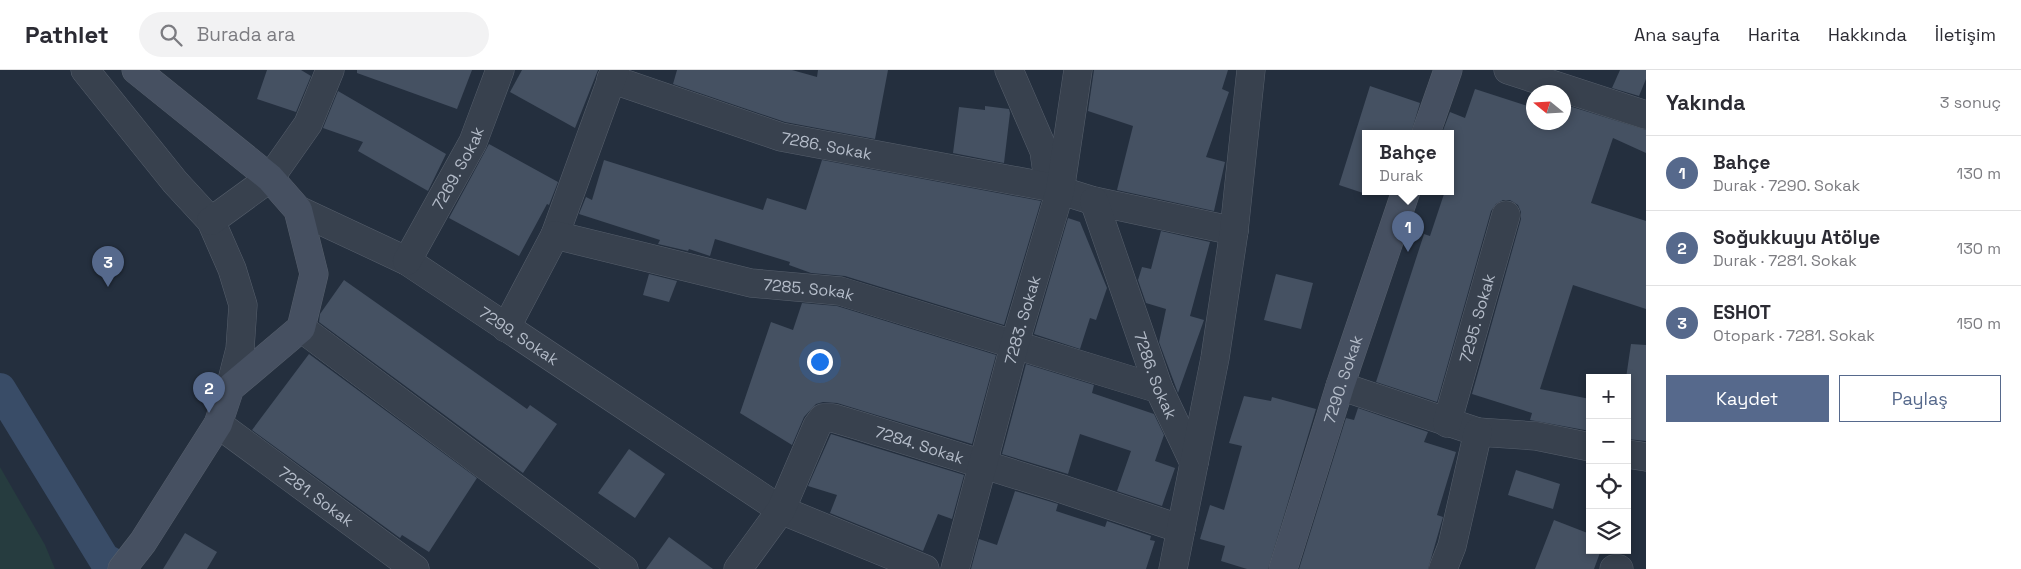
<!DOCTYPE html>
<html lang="tr">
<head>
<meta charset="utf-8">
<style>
  :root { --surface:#fff; --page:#f2f2f3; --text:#2b2b33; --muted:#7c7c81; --line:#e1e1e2; --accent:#56698c }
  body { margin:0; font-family:"Space Grotesk",sans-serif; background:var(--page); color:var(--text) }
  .controls { position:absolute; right:15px; bottom:15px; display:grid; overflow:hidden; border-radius:0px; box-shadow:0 2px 8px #0003 }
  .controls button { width:45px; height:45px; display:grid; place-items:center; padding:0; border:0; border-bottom:1px solid var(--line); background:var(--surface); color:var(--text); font:25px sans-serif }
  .compass { position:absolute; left:1526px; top:15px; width:45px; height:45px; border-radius:50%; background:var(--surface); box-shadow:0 2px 8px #0003; rotate:288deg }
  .you { position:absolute; left:819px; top:291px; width:18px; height:18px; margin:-12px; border:4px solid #fff; border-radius:50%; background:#1a73e8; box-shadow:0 0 0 8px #1a73e833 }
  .badge { display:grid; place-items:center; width:32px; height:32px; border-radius:50%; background:var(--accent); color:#fff; font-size:16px; font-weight:700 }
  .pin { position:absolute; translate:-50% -41px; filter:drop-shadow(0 1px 2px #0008) }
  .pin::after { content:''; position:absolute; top:26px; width:18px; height:15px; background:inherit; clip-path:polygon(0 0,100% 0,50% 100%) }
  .popup { position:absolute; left:1362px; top:60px; width:92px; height:65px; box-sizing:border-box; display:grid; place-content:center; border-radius:0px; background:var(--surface); filter:drop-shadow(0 1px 4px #0005); font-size:16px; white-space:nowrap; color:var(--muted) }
  .popup b { font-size:19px; color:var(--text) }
  .popup::after { content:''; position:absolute; left:50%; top:100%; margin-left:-10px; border:10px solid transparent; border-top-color:var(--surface) }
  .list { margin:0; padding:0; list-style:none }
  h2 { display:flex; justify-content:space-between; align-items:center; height:65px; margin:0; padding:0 20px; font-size:21px }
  h2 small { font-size:16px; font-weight:400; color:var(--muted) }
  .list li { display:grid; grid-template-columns:32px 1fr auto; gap:15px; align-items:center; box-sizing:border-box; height:75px; padding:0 20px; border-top:1px solid var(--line) }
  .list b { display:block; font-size:19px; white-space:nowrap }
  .list p { margin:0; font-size:16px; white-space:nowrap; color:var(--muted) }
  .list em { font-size:16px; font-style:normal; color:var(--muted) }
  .actions { display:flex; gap:10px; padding:15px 20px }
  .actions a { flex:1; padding:11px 0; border:1px solid var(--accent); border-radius:0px; text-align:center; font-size:18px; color:var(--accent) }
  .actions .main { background:var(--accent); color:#fff }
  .icon { flex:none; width:28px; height:28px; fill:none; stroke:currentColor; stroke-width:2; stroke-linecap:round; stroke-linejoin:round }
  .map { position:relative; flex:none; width:1646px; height:499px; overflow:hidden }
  header { display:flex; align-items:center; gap:30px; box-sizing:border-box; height:70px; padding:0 25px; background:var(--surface); border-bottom:1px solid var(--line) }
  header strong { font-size:24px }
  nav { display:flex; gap:28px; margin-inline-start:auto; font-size:18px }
  .search { width:350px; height:45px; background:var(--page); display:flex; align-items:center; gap:12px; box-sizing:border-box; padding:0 18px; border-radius:28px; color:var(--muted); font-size:19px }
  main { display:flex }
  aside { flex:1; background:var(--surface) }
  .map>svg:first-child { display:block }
  .green { fill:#263c3f }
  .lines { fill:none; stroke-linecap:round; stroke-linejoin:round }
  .canal { stroke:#394c67; stroke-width:32 }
  .building { fill:#455162 }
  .street-casing { stroke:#565f6c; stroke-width:29 }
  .secondary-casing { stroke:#565f6c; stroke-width:29 }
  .street { stroke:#38414e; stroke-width:28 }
  .secondary { stroke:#465061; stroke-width:28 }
  .labels { text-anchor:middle; stroke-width:4; stroke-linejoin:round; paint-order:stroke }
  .street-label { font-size:16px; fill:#b4bcc9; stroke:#1d2633 }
</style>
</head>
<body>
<header>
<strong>Pathlet</strong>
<div class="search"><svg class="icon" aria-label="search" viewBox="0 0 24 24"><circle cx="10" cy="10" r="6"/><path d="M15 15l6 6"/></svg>Burada ara</div>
<nav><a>Ana sayfa</a><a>Harita</a><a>Hakkında</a><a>İletişim</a></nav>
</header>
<main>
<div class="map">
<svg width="1646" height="499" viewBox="0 0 1646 499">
  <rect width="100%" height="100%" fill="#242f3e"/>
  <path class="green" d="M0,397L45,475L55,499H0Z"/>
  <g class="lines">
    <path class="canal" d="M0,319L104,489L122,499"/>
  </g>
  <g class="building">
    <path d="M267,0H301L311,6L296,42L257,29Z"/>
    <path d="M357,0H472L457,39L357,3Z"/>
    <path d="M522,0H598L575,58L510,22Z"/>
    <path d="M677,0H792L817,7L818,0H888L875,69L785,52L673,14Z"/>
    <path d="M1094,0H1228L1222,19L1229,22L1206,87L1225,92L1214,141L1117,120L1133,56L1088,41Z"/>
    <path d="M1620,0H1646V9L1639,26L1612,18Z"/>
    <path d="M1370,16L1420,33L1411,63H1366V124L1339,115Z"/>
    <path d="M1475,19L1534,38V52H1564L1566,35L1646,60V83L1613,68L1591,133L1646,151V239L1573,215L1540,319L1590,329V361L1530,350L1532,343L1472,324L1521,149V142L1518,135L1510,130H1503L1496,134L1491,141L1437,332L1376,312L1424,164L1430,166L1445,121H1450V63H1442L1450,42L1465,48Z"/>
    <path d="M338,21L446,84L428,121L358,81L363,72L323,58Z"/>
    <path d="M985,36L1009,39L1010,43L1004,93L953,83L959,37L985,40Z"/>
    <path d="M489,74L558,112L549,135L547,134L519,186L449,148Z"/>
    <path d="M604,90L763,140L767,128L806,140L822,90L1041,131L1004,255L845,206L811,203L789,195L790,192L715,169L710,186L689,179L688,181L658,174L660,170L579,144L586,127L592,130Z"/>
    <path d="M1068,148L1080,152L1107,218L1096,250L1090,248L1080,279L1034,264Z"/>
    <path d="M1161,161L1210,172L1190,246L1204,250L1178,323L1159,272L1166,239L1146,233L1138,210L1142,197L1151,199Z"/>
    <path d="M649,204L677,211L669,232L643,225Z"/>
    <path d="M1276,204L1313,213L1301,259L1264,250Z"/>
    <path d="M344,210L527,339L530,335L557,354L523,403L319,252L320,244Z"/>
    <path d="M802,233L837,236L996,285L972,374L837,333L823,332L816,334L804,347L792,375L740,343L771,252L793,260Z"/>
    <path d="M1631,274L1646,275V371L1627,369L1626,308Z"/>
    <path d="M309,284L477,408L429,482L402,465L400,468L252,360Z"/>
    <path d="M1026,294L1094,315L1092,323L1154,344L1164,365L1155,391L1175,398L1162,436L1117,421L1131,381L1080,364L1068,404L1002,384Z"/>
    <path d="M1244,326L1271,331L1272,327L1316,339L1268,499H1247L1221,491L1225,476L1200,469L1210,435L1224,440L1242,376L1229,373Z"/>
    <path d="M1358,338L1428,362L1424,372L1456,382L1437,445L1443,447L1428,499H1299L1346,348L1354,350Z"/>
    <path d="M831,364L964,405L952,449L938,444L923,481L830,443L837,425L808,416Z"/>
    <path d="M629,379L665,404L635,448L598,423Z"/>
    <path d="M1516,400L1560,414L1553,439L1508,425Z"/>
    <path d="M1015,421L1058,434L1056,441L1105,457L1107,451L1151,466L1150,470L1155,471L1146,499H971L979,469L997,475Z"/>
    <path d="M1554,450L1590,464V480H1601L1594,499H1535Z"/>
    <path d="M185,463L217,482L207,499H163Z"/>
    <path d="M669,467L713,499H646Z"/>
  </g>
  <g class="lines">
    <g class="street-casing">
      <g id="street">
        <path d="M85,0L175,112L211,151L232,199L243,235L240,279L230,318"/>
        <path d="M1009,0L1044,81L1049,117"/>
        <path d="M1508,0L1646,45"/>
        <path id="s1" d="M611,9L781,67L1049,117L1094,131L1234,161"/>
        <path id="s2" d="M1094,131L1159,319L1194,393"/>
        <path id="s3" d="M298,140L407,191L781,440L925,499"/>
        <path d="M211,151L270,108L308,54L330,0"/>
        <path d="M555,165L615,0"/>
        <path id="s4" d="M407,191L473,72L500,0"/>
        <path d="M301,258L624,499"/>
        <path id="s5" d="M506,258L555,165L751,213L840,221L1159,319"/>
        <path d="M1340,316L1478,362L1536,366L1590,377"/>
        <path id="s6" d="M1447,353L1506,145"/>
        <path id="s7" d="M218,354L415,499"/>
        <path d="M1627,384L1646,387"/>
        <path id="s8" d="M738,499L781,440L817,356L823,348H833L860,356L1059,418L1181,459"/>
        <path id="s9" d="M955,499L1015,273L1060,121L1078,0"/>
        <path d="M1173,499L1215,288L1234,161L1251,0"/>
        <path d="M1443,499L1452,476L1478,362"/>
        <path d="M1614,499H1619"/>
      </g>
    </g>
    <g class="secondary-casing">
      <g id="secondary">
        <path d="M1426,63L1448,0"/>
        <path d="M122,499L143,472L218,354L230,318L301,258L314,204L298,140L270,108L136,0"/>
        <path id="s10" d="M1283,499L1340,316L1406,121"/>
      </g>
    </g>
    <use href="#street" class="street"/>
    <use href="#secondary" class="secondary"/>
  </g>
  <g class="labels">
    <g class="street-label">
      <text dy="6" stroke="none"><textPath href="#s1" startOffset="226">7286. Sokak</textPath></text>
      <text dy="6" stroke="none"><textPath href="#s4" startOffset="106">7269. Sokak</textPath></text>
      <text dy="6" stroke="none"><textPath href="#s5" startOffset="365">7285. Sokak</textPath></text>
      <text dy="6" stroke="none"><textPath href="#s6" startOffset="109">7295. Sokak</textPath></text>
      <text dy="6" stroke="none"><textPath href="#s9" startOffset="258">7283. Sokak</textPath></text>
      <text dy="6" stroke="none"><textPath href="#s3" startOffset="255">7299. Sokak</textPath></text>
      <text dy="6" stroke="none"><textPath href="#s2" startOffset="185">7286. Sokak</textPath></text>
      <text dy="6" stroke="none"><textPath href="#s10" startOffset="199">7290. Sokak</textPath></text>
      <text dy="6" stroke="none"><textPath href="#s8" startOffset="275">7284. Sokak</textPath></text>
      <text dy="6" stroke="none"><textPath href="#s7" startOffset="122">7281. Sokak</textPath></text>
    </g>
  </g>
</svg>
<div class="controls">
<button>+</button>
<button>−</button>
<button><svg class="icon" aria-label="locate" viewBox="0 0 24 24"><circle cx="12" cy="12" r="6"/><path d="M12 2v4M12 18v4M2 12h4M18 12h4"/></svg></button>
<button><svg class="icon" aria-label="layers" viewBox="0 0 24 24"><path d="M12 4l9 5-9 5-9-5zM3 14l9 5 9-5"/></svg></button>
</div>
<svg class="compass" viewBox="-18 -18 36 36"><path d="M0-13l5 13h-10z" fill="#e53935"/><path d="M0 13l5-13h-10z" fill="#7c7c81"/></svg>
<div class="you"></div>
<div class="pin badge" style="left:1408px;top:182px">1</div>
<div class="popup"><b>Bahçe</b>Durak</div>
<div class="pin badge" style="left:209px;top:343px">2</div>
<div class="pin badge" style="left:108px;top:217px">3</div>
</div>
<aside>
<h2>Yakında<small>3 sonuç</small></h2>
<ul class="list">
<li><span class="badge">1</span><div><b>Bahçe</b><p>Durak · 7290. Sokak</p></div><em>130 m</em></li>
<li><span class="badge">2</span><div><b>Soğukkuyu Atölye</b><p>Durak · 7281. Sokak</p></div><em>130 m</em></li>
<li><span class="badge">3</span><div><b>ESHOT</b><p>Otopark · 7281. Sokak</p></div><em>150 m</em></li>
</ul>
<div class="actions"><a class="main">Kaydet</a><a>Paylaş</a></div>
</aside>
</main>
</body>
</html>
